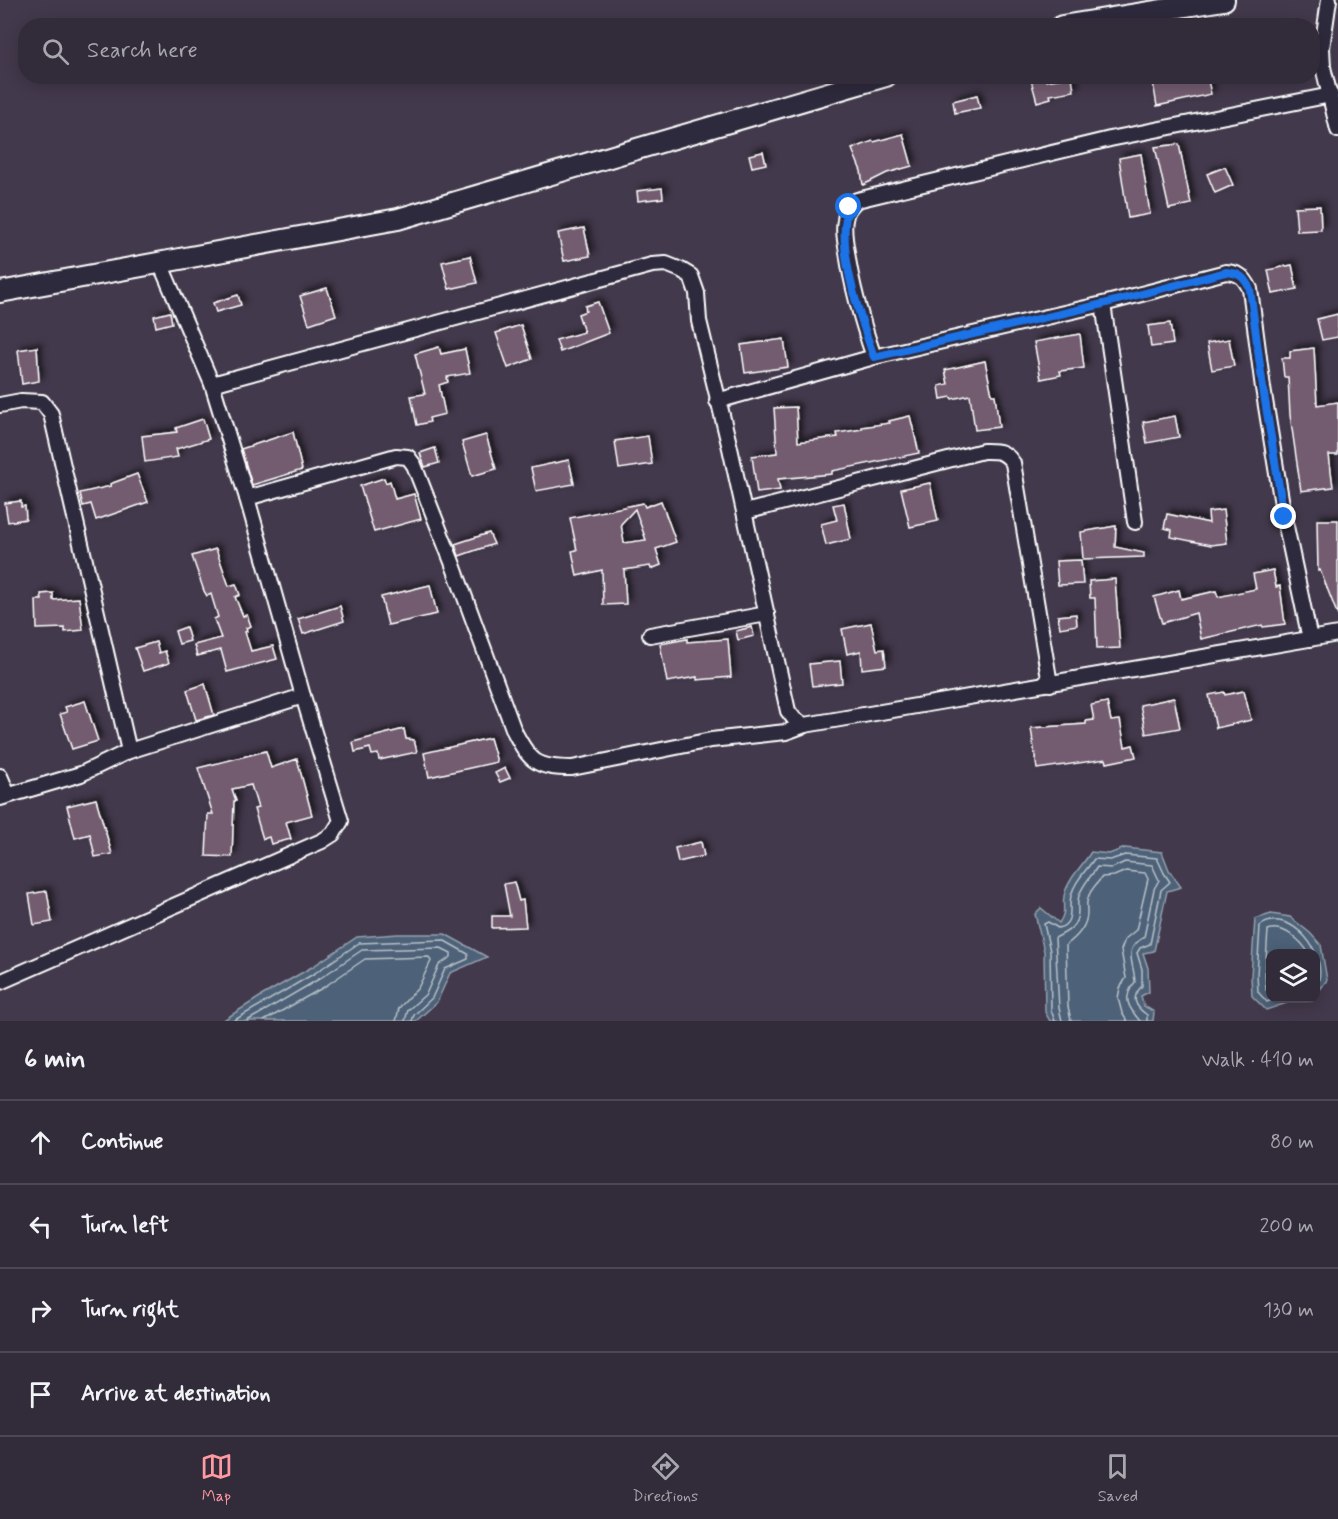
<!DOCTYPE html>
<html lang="en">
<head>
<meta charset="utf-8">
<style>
  :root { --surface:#322b39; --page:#3d3744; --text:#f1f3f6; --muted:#a8a7ae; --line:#4d4753; --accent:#ff9aa2 }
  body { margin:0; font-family:Mynerve,sans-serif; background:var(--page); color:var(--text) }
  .controls { position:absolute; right:18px; bottom:18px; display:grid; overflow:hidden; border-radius:12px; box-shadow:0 3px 15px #0003 }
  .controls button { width:54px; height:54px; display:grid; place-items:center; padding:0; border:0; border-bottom:2px solid var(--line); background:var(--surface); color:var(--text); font:30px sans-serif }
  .stop { position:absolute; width:18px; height:18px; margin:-14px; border:4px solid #1a73e8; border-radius:50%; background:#fff }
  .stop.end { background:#1a73e8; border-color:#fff; box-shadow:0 2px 6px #0008 }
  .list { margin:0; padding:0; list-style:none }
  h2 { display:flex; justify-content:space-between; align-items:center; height:78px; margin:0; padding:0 24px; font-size:26px }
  h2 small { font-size:20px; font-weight:400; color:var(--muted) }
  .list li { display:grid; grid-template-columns:39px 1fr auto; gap:18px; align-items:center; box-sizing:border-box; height:84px; padding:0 24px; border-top:2px solid var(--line) }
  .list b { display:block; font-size:22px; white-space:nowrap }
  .list em { font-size:20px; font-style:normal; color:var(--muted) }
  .icon { flex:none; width:33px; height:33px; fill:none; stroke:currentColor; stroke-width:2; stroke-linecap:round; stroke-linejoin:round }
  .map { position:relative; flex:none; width:1338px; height:1021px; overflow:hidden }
  .search { position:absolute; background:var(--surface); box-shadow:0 3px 15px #0003; left:18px; right:18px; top:18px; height:66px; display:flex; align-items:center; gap:15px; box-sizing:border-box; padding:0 21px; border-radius:24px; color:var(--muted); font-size:22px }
  .sheet { height:414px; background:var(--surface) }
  nav { display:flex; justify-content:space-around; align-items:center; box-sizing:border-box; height:84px; border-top:2px solid var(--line); background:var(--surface); font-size:16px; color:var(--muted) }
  nav a { display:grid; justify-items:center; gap:3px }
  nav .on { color:var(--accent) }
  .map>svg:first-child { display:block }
  .water { fill:#4d6278; stroke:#94a1ae; stroke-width:1.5 }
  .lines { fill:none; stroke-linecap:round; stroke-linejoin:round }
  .shore { stroke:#b8c0c9; stroke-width:1.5 }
  .building { fill:#735c70; stroke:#fff; stroke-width:1.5; fill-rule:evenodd; filter:url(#shadow) }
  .street-casing { stroke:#fff; stroke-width:18 }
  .secondary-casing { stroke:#fff; stroke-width:24 }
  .street { stroke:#2f2a3d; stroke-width:14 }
  .secondary { stroke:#2f2a3d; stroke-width:20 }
  .route { stroke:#1a73e8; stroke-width:8 }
</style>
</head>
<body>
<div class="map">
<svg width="1338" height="1021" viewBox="0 0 1338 1021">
  <defs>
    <filter id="shadow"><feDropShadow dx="4" dy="-4" stdDeviation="3" flood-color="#0009"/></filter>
  </defs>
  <rect width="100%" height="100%" fill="#43394c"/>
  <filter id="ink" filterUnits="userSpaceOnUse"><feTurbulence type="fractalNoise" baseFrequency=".0167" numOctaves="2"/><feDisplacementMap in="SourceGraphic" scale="12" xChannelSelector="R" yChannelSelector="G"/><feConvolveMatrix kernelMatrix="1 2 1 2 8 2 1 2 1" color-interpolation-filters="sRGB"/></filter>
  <g filter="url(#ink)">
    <g class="water">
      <path d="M1125,848L1162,852L1169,870L1181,887L1167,891L1154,951L1143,953L1148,968L1149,992L1141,996L1144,1006L1154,1012L1153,1021H1050L1045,1012L1044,951L1035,914L1041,908L1059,923C1067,911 1062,908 1064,896C1067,880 1083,865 1091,852L1109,854Z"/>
      <path d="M1271,914L1290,917L1310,933L1321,945L1327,980L1316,995V954H1270V998L1299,999L1266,1010L1252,996L1251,976L1255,919Z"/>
      <path d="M398,934H445L487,957L450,973L437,1002L416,1021H222L263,995L312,967L357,937Z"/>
    </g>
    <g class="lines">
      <g class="shore">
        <path d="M1270,992L1266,990L1265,975L1268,930C1283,924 1302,941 1309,954"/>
        <path d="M1276,998L1267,1002L1258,992L1257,975L1260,926C1289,904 1333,957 1316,987"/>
        <path d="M233,1021L315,973L359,943L443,940L468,954V959L445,969L432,998L414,1015L412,1021"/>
        <path d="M247,1021L319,979L362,950L441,948L451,953V957L439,965L426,994L408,1010L405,1021"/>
        <path d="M264,1021L324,987L365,959L429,957L431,961L418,988L399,1008L396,1021"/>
        <path d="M1055,1021L1051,1010L1050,951L1044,924L1048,922L1058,928C1075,924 1068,908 1071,896C1074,882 1086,871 1094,859L1110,860L1125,855L1157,858L1164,873L1170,882L1161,890L1150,944L1140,948L1137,953L1142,969V986C1131,997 1134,1006 1147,1015V1021"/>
        <path d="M1062,1021L1059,1008L1055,938C1067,932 1078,927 1078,911C1078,906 1077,901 1079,896C1082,885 1091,877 1097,867L1112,868L1125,862L1152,865L1159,880L1154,889L1144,937C1122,950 1134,961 1135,982C1122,998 1128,1007 1140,1021"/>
        <path d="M1071,1021L1068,1006L1066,945C1077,937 1087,927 1087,913C1087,908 1086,903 1088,898C1090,890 1097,884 1102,877L1114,876L1126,871L1145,873L1148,879L1136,930L1125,939L1121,950L1126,978L1120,988L1118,998L1122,1013L1127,1021"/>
      </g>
    </g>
    <g class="building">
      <path d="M1044,76L1046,81L1072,77L1074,91L1050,95L1051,98L1037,102L1031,80Z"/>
      <path d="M1152,76H1207L1211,94L1157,106Z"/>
      <path d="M977,95L980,108L955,113L953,101Z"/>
      <path d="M903,134L912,166L887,173L863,185L861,171L852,149L873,141L874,142Z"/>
      <path d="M1179,144L1191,204L1169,209L1155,147Z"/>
      <path d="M763,152L766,164L752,167L749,155Z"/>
      <path d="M1141,154L1150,214L1128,218L1119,158Z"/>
      <path d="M1225,167L1233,185L1215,193L1207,174Z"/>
      <path d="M662,188L663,198L638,201L637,191Z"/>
      <path d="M1320,206L1321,230L1297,231L1295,207Z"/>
      <path d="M584,228L590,256L564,261L558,233Z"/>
      <path d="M470,256L477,283L449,289L442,262Z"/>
      <path d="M1292,265L1297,289L1273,294L1268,270Z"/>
      <path d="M327,288L336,315L309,324L300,296Z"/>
      <path d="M238,295L241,305L216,312L213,303Z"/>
      <path d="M598,302L609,333L560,352L556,340L584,332L578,314L586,311L585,306Z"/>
      <path d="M170,312L172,323L156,327L154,316Z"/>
      <path d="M1338,314V337L1322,340L1317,319Z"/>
      <path d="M1170,323L1173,344L1151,347L1148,326Z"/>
      <path d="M521,325L532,359L508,368L496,333Z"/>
      <path d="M1080,334L1084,368L1060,371L1061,375L1041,379L1034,342Z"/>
      <path d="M784,339L788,367L745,373L741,345Z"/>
      <path d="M1229,339L1234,366L1212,370L1207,343Z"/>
      <path d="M37,347L39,381L22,384L18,350Z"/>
      <path d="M439,347L441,354L465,349L470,373L447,377L448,382L439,385L445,414L429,418L430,422L417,425L411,396L425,394L415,354Z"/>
      <path d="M1314,348L1317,405L1338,402V455H1329L1333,487L1301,491L1290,415L1288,377H1284L1282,358H1290V351Z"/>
      <path d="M985,361L992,395H995L999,427L975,430L970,395L952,399L951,397L941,399L939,386L948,384L945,370Z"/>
      <path d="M796,407L798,442L838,437L837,433L862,429V427L890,423L889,421L910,416L919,453L832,471V474L778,479L780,490L757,493L752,456L777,453L774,408Z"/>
      <path d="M1175,416L1179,437L1147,443L1143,422Z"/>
      <path d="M203,419L209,439L176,449L178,457L145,462L142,436L177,432L176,428Z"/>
      <path d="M293,432L302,470L252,485L241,449Z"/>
      <path d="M486,435L496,469L472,476L462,442Z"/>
      <path d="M648,436L652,464L619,469L615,441Z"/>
      <path d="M435,448L439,463L425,467L420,453Z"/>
      <path d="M569,460L574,484L536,491L531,468Z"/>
      <path d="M137,474L148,502L96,520L91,504L83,506L80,493L111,486L110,484Z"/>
      <path d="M384,478L386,483L390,481L395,499L414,494L421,519L374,532L360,486Z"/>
      <path d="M930,483L938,521L910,527L901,489Z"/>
      <path d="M21,501V507L25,506L26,519L8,522L5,503Z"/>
      <path d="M661,501L676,542L656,549L661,565L651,569L650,566L624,570L626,604L603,605L602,570L577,576L572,551L577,550L570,518L643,503L645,507ZM635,509L646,540L624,543L621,524Z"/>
      <path d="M844,503L851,539L826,545L821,524L837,520L833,505Z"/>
      <path d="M1223,510L1227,543L1211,545L1171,537L1172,530L1164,528L1167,514L1209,523L1208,512Z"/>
      <path d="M1317,520H1338V616L1320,570L1318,571Z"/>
      <path d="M1116,526L1115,547L1144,553V557L1083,559L1081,532Z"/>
      <path d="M489,533L494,544L459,556L455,544Z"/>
      <path d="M216,549L229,586L236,584L240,595L235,597L243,616L247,615L251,626L246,628L247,631L245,632L251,651L273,646L277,659L227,672L221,650L197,656L194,645L221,638L214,619L218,617L211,594L207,596L204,591L192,556Z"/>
      <path d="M1081,560L1083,584L1058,585L1056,561Z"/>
      <path d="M1273,570L1276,587L1280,586L1285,624L1263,627L1262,625L1201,639L1196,613L1162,623L1154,597L1179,590L1181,599L1216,591L1218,597L1256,589L1253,574Z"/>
      <path d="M1115,579L1120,648L1097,649L1095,598H1090L1089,581Z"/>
      <path d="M430,585L437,614L388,625L381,597Z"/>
      <path d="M53,593V600L79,598L83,630L65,632V628L37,629L36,600H42L41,594Z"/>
      <path d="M340,606L344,621L303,634L298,619Z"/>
      <path d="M1076,614L1077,625L1060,628L1058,616Z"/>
      <path d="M871,623L877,650L884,649L886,666L862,669L861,651L847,654L842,629Z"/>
      <path d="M186,627L190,641L179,644L175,631Z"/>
      <path d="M752,627L754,636L738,640L736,631Z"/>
      <path d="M687,639V642L728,639L731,677L697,680V677L667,682L660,644Z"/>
      <path d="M156,642L159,653L165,651L169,663L143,671L135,648Z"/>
      <path d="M840,661L842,683L812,686L809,664Z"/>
      <path d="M205,684L214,715L196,720L187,690Z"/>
      <path d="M1244,691L1251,720L1216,728L1209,695L1224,692L1225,695Z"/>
      <path d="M1174,698L1180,728L1146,734L1140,705Z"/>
      <path d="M85,701L98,741L72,749L60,714L67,712L65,707Z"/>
      <path d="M1107,702L1111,721L1120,720L1125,747L1133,745L1136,757L1107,763L1106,759L1037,769L1031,728L1086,724V721L1094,720L1091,705Z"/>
      <path d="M404,729L406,739L414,740L417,752L379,760L378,754L372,755L370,748L355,752L353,742Z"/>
      <path d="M490,738L497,762L429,777L424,753Z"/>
      <path d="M266,751L271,768L297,759L312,815L286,822L291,839L271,844L269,837L263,839L254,809L258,808L251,785L232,789L236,801H234L232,857L206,856L208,814H213L198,768Z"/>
      <path d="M505,768L510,778L500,782L495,773Z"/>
      <path d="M96,799L112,854L95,857L90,834L75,838L67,806Z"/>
      <path d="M701,842L704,856L678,862L675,848Z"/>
      <path d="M514,882L519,901L523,900L526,927L492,928V916H510L504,884Z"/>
      <path d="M47,891L52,922L34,925L29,894Z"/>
    </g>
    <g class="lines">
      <g class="street-casing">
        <g id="street">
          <path d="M1329,0L1322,48L1323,67L1338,130"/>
          <path d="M1103,304L1135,522"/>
          <path d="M874,357C862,322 852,289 847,252C845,241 843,230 845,220C846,211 850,206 857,200L1110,139L1331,95"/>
          <path d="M212,384L652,265L666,264L681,270L691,276L697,293L699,321L730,448L788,711L795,720L805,725L1338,634"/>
          <path d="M717,401L874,357L1103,304L1226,272C1240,273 1244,277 1250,289L1263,388L1284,517L1310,639"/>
          <path d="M0,405L21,401L42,402L51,414L129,751"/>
          <path d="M247,498L396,456L408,457L414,465L452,562L514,731C530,762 536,768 572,768L711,740L786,732L805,725"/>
          <path d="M745,512L983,451C997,451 1004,450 1013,463L1050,684"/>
          <path d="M650,635L767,614"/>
          <path d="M0,776L8,795"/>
          <path d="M0,798L81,774L129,751L303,696"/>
          <path d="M0,982L322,841L333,834L341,821L303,696L247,498L212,384L160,263"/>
        </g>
      </g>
      <g class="secondary-casing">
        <g id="secondary">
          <path d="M1062,26L1224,0"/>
          <path d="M0,292L398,219L886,76"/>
        </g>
      </g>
      <use href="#street" class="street"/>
      <use href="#secondary" class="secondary"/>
    </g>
  </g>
  <g class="lines" filter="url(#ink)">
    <path class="route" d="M849,207C834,244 861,320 874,357L1103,304L1226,272C1240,273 1244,277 1250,289L1263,388L1284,517"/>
  </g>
</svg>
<div class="controls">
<button><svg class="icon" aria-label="layers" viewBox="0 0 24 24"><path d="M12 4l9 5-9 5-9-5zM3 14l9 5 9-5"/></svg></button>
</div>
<div class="stop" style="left:849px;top:207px"></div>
<div class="stop end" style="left:1284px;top:517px"></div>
<div class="search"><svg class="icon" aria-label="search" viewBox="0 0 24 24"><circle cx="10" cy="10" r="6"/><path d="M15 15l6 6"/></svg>Search here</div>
</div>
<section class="sheet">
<h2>6 min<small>Walk · 410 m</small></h2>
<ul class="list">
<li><svg class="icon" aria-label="ahead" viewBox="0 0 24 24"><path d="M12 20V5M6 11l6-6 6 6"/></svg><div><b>Continue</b></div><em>80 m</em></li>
<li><svg class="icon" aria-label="left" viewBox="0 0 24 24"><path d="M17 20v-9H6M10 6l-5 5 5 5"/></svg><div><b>Turn left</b></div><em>200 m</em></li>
<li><svg class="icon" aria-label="right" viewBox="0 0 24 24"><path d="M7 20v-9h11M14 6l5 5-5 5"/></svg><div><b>Turn right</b></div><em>130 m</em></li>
<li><svg class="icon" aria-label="arrive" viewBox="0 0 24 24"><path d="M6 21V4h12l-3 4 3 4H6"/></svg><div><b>Arrive at destination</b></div></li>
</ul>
</section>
<nav>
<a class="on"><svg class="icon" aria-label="map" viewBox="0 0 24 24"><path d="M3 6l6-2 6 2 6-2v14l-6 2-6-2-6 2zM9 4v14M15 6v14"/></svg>Map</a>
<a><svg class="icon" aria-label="directions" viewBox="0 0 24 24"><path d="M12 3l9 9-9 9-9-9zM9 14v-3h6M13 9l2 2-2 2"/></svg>Directions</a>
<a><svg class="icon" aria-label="saved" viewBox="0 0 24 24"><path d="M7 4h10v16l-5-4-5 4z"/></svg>Saved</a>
</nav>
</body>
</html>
